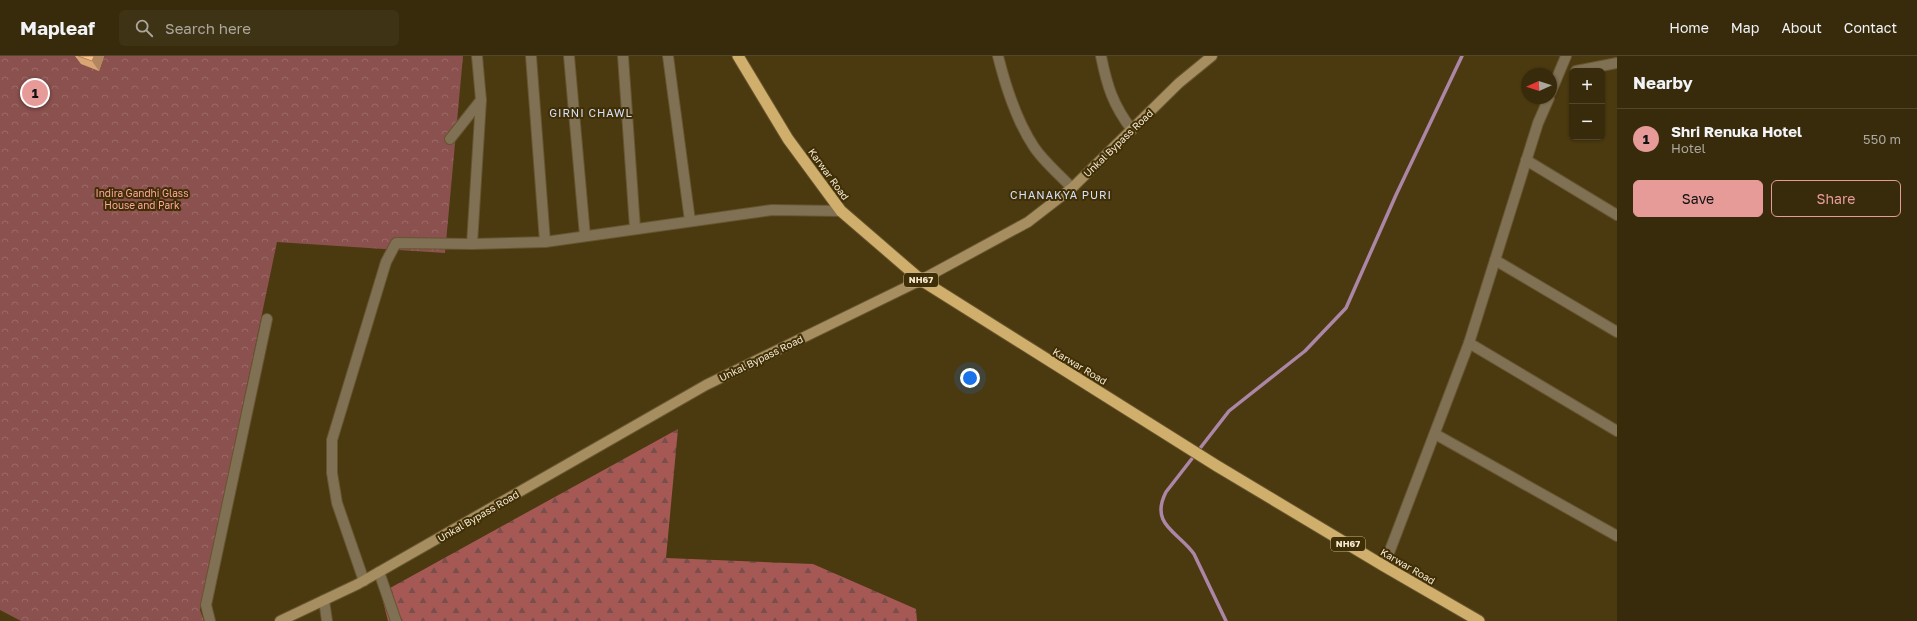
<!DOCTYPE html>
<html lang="en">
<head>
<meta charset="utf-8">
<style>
  :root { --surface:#382b0c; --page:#3f3315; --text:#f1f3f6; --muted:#aba79d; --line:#52472d; --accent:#e69b98 }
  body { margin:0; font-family:"Golos Text",sans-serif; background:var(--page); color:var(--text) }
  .controls { position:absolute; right:12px; top:12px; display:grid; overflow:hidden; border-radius:6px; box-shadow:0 1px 3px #0004 }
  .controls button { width:36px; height:36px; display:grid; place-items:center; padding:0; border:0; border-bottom:1px solid var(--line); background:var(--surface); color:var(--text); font:20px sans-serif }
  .compass { position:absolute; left:1521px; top:12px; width:36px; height:36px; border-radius:50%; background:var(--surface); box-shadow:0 1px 3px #0004; rotate:267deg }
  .you { position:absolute; left:970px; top:322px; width:14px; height:14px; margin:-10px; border:3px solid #fff; border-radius:50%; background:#1a73e8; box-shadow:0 0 0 6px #1a73e833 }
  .badge { display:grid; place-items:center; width:26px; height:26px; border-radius:50%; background:var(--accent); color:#111; font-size:13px; font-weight:700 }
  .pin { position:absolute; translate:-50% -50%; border:2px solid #fff; box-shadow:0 1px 4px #0006 }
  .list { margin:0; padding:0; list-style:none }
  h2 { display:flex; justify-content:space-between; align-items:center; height:52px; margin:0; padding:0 16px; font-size:17px }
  h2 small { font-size:13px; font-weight:400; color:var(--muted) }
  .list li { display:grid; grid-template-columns:26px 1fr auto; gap:12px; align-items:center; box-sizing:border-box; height:60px; padding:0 16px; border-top:1px solid var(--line) }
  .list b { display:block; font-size:15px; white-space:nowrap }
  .list p { margin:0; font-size:13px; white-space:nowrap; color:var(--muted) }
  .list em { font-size:13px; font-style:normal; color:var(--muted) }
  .actions { display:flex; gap:8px; padding:12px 16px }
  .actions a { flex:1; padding:9px 0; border:1px solid var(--accent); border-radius:6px; text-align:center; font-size:14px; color:var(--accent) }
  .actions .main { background:var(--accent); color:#111 }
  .icon { flex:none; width:22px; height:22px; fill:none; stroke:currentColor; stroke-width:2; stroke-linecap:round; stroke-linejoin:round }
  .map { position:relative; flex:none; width:1617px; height:565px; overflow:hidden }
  header { display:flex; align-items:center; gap:24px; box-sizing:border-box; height:56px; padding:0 20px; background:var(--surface); border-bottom:1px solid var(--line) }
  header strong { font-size:19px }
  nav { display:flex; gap:22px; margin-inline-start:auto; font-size:14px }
  .search { width:280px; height:36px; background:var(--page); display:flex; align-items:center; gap:10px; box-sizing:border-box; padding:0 14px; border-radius:6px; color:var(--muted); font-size:15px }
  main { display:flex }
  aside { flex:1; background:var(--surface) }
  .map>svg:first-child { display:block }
  .forest { fill:url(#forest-firs) }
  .park { fill:url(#park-crowns) }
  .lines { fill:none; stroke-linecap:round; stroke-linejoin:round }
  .stream { stroke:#ac86a7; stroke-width:3.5 }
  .minor-casing { stroke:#66552f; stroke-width:12 }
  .secondary-casing { stroke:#66552f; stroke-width:12 }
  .trunk-casing { stroke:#66552f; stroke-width:13 }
  .minor { stroke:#807154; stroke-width:10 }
  .secondary { stroke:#a68e60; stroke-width:10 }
  .trunk { stroke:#d0ae6b; stroke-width:11 }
  .wall { fill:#daa574 }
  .shaded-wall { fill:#b2865e }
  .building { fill:#fec087; stroke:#b2865e }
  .labels { text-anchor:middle; stroke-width:4; stroke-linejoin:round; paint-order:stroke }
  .shield { fill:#402e04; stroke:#bdb094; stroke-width:1 }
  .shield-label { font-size:9px; font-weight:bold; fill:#f3e8d2 }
  .street-label { font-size:10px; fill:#f3e8d2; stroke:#402e04 }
  .park-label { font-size:10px; fill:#fea5a0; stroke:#402e04 }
  .neighbourhood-label { font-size:11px; letter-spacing:1px; fill:#d4e2fd; stroke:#402e04 }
</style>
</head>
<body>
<header>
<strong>Mapleaf</strong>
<div class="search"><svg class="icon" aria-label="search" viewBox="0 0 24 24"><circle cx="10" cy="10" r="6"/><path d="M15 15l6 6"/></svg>Search here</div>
<nav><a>Home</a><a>Map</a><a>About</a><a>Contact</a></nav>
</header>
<main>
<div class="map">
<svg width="1617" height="565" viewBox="0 0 1617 565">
  <defs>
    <pattern id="forest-firs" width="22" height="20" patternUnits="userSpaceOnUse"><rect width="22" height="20" fill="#a65855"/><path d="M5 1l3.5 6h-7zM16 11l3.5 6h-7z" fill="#784f4a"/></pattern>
    <pattern id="park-crowns" width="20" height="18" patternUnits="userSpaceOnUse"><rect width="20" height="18" fill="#8b514e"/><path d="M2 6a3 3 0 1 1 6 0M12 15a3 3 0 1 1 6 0" fill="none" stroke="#9c6a67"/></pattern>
  </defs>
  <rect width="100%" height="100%" fill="#4b3910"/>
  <path class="forest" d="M678,373L666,502L813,508L916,553L917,565H388L381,537Z"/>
  <path class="park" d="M0,0H463L445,197L277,186L200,554L204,565H21L0,554Z"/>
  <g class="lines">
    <path class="stream" d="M1226,565L1194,498C1179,476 1149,469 1166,436L1229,355L1305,295L1346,252L1396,139L1462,0"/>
    <g class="minor-casing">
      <g id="minor">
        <path d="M531,0L545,186"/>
        <path d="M569,0L585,180"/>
        <path d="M623,0L635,172"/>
        <path d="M668,0L690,165"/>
        <path d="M998,0C1006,32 1016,64 1034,91C1044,106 1060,119 1072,132"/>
        <path d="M1101,0C1107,30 1113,49 1132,74"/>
        <path d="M1576,15L1617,7"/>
        <path d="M1551,36L1566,0"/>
        <path d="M450,83L481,44"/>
        <path d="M1526,104L1617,159"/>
        <path d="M472,188L481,44L477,0"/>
        <path d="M1495,204L1617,276"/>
        <path d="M1469,287L1617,375"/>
        <path d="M1435,378L1617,480"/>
        <path d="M1384,510L1469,287L1538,67L1549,42"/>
        <path d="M379,516L396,565"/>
        <path d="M364,525L337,447L332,417V384L386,206L396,187L472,188L545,186L772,154L841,155"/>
        <path d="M324,544L327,565"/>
        <path d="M210,565L206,549L267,263"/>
      </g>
    </g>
    <g class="secondary-casing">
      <path id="secondary" d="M280,565L358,528L706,329L921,224L1028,166L1072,132L1179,27L1212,0"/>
    </g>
    <g class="trunk-casing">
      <path id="trunk" d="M738,0L788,83L841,155L921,224L1217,410L1384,510L1479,565"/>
    </g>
    <use href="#minor" class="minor"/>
    <use href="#secondary" class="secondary"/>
    <use href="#trunk" class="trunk"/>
  </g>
  <path class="wall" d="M75,0H104L99,15L81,8Z"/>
  <path class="shaded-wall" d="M94,0H104L99,15L92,5Z"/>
  <path class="building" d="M78,0H94L92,5Z"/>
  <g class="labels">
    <g class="shield">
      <rect x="904" y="217" width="34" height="14" rx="3"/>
      <rect x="1331" y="481" width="34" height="14" rx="3"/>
    </g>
    <g class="shield-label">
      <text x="921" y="227">NH67</text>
      <text x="1348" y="491">NH67</text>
    </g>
    <g class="street-label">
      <text transform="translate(1118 87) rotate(-44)" y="4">Unkal Bypass Road</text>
      <text transform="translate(829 118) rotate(54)" y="4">Karwar Road</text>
      <text transform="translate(761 302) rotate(-26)" y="4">Unkal Bypass Road</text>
      <text transform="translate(1080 310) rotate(31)" y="4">Karwar Road</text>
      <text transform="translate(478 460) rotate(-30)" y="4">Unkal Bypass Road</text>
      <text transform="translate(1408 510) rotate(30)" y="4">Karwar Road</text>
    </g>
    <g class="park-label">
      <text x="142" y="141">Indira Gandhi Glass<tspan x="142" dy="12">House and Park</tspan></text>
    </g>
    <g class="neighbourhood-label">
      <text x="591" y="61">GIRNI CHAWL</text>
      <text x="1061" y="143">CHANAKYA PURI</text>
    </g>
  </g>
</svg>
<div class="controls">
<button>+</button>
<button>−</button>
</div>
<svg class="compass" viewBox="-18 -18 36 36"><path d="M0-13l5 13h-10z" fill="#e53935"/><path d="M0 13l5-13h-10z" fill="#aba79d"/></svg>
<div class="you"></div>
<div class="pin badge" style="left:35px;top:37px">1</div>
</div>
<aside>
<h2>Nearby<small></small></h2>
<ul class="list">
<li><span class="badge">1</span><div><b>Shri Renuka Hotel</b><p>Hotel</p></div><em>550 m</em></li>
</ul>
<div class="actions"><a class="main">Save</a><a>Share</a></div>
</aside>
</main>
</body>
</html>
